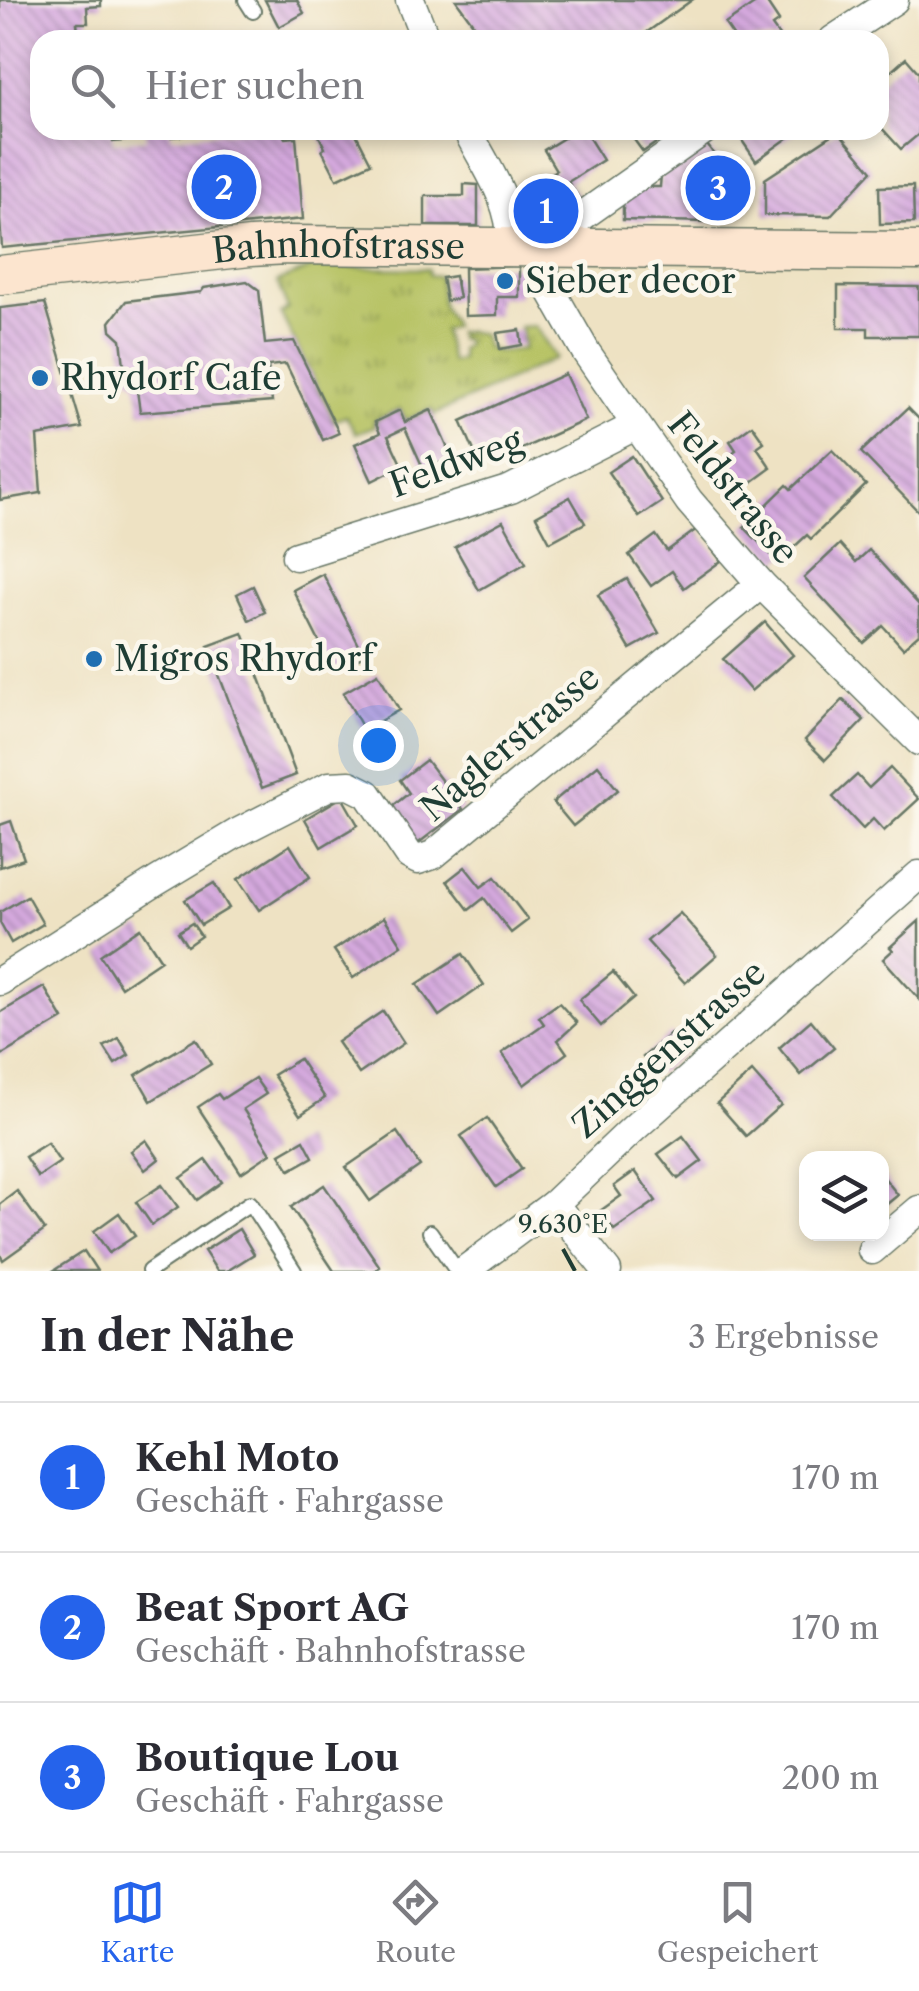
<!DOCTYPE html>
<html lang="de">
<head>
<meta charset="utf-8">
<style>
  :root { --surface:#fff; --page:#f2f2f3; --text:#2b2b33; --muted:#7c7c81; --line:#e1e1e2; --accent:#2563eb }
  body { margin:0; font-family:"Libre Caslon Text",serif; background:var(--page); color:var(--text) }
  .controls { position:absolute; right:30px; bottom:30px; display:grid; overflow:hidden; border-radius:20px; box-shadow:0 5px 15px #0003 }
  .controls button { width:90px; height:90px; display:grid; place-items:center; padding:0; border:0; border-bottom:2px solid var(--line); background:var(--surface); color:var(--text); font:50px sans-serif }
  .you { position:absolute; left:378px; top:745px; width:35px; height:35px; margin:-25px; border:8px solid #fff; border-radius:50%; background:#1a73e8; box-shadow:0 0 0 15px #1a73e833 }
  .badge { display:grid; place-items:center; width:65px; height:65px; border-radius:50%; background:var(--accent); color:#fff; font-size:32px; font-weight:700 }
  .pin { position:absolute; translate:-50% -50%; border:5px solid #fff; box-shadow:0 2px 10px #0006 }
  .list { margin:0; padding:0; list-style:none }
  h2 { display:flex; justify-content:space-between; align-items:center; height:130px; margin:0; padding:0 40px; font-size:42px }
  h2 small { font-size:32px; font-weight:400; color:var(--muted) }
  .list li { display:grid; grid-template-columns:65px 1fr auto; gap:30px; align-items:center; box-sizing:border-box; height:150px; padding:0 40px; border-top:2px solid var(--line) }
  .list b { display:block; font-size:38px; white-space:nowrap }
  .list p { margin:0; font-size:32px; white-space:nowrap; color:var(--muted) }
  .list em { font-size:32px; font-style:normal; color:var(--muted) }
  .icon { flex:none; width:55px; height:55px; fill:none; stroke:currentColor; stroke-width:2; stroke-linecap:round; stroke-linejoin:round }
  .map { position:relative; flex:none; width:919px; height:1271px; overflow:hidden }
  .search { position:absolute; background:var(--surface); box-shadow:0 5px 15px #0003; left:30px; right:30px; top:30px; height:110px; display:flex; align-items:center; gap:25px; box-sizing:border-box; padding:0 35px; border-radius:30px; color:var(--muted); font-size:38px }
  .sheet { height:580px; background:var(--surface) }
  nav { display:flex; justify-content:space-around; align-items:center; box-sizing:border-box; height:140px; border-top:2px solid var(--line); background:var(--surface); font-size:28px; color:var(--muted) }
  nav a { display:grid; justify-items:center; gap:5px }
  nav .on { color:var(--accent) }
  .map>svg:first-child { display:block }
  .grass { fill:url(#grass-tufts); stroke:#6b804c; stroke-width:2.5 }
  .building { fill:url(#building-back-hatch) }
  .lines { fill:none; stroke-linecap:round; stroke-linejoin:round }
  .lane-casing { stroke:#677766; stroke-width:18 }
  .street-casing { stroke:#677766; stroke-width:31 }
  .secondary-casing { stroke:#677766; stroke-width:41 }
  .lane { stroke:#fff; stroke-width:14 }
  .street { stroke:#fff; stroke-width:28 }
  .secondary { stroke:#fce5cf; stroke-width:38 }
  .ticks { fill:none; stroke:#1f3d34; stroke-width:4 }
  .poi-dot { fill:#1f6fb2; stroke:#fbf7ec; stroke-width:4 }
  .labels { text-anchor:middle; stroke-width:9; stroke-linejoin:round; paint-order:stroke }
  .street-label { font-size:35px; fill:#1f3d34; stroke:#fbf7ec }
  .poi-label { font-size:35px; fill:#1f3d34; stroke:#fbf7ec; text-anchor:start }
  .ticks-label { font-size:25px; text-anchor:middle; fill:#1f3d34; stroke:#fbf7ec; stroke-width:9; stroke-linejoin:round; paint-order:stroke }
</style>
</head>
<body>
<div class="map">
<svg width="919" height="1271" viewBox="0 0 919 1271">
  <defs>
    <pattern id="grass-tufts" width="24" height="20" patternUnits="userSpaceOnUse" patternTransform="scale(2.5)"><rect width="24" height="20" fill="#b7c365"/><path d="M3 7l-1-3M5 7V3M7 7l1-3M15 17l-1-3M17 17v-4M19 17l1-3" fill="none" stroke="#94a054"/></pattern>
    <pattern id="building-back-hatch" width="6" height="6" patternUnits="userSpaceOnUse" patternTransform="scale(2.5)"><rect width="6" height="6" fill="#d5a9de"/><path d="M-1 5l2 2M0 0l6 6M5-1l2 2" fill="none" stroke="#ac8bb5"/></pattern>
  </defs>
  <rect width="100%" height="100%" fill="#fbf7ec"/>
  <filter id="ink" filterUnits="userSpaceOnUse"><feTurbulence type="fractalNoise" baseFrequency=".01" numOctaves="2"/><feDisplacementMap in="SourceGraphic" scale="20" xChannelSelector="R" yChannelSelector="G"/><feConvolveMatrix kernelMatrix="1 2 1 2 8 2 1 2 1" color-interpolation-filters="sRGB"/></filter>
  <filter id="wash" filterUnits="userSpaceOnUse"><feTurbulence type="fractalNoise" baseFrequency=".0048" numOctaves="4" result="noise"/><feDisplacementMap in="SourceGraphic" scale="40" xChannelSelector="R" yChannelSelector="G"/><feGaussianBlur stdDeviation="2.25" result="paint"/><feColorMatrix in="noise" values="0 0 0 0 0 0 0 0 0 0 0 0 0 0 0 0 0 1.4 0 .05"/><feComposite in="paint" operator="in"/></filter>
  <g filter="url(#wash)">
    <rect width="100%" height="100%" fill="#eee2c3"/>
    <path class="grass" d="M314,267L428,269L429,275L439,276L442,305L454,326L443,330L451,362L461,360L460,349L466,345L464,339L459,340L457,333L467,331L482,334L485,347L498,352L524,349L520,327L535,326L556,358L434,415L430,409L406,420L400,409L373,421L375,426L356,433L346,416L334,421L281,314L288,309L277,282Z"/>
    <g id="blocks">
      <g class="building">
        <path d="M0,0H101V6L87,7L88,23H77L79,40H40V130H112L113,142L146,139L145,130H170L171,137L249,130H280L285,138L296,137L303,219L2,248L0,220Z"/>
        <path d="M265,0H297L304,13L279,27Z"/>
        <path d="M456,0H692L636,40H485Z"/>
        <path d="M760,0H765L779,21L772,26L782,40H736L725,24Z"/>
        <path d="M906,58L919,73V134L901,149L879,125V82Z"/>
        <path d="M316,130H354L371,163L337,179L322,150L325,148Z"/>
        <path d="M577,130H584L603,160L568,182L580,200L541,224L521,192L556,170L544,150Z"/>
        <path d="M627,130H668L670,133L643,152Z"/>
        <path d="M754,130H799L756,161L741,139Z"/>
        <path d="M838,131L872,171L830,216L765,215V179Z"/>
        <path d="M705,142L739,188L710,210L708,222L623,220V196L646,187H660L661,174Z"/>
        <path d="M464,184L478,185V226H425V196H464Z"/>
        <path d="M913,186L914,223L880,224L879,187Z"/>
        <path d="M519,266V297H497V315L465,316L464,268Z"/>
        <path d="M455,276L459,298L446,301L442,278Z"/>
        <path d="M247,281L259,290L265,344L294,341L339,433L323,440L286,364L268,366L272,402L140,412L136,383L125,374L121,339L111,330L110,322L126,301L201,292L204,288Z"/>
        <path d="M838,286L919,287V336H868V328H838Z"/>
        <path d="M45,303L82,428L37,436L41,493L0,500V308Z"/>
        <path d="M520,330L522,345L500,349L497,333Z"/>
        <path d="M565,374L586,420L481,467L461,421Z"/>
        <path d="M908,408L919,419V512L861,452Z"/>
        <path d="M400,410L405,422L431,410L452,458L424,470L405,428L388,436L402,466L372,481L355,444L380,433L375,422Z"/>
        <path d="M752,425L764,442L757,447L771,468L738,492L717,464L736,450L730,441Z"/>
        <path d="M832,450L866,485L811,539L807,535L778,562L744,527L787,485L791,489Z"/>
        <path d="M632,456L662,502L639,517L608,472Z"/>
        <path d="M570,497L585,523L550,542L536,516Z"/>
        <path d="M503,521L526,563L479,590L455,547Z"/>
        <path d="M697,529L721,561L684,588L672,571L651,586L629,555L656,535L667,551Z"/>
        <path d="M840,544L856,562L869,550L919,605V634L903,648L883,626L864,643L804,578Z"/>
        <path d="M323,574L364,655L334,671L293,590Z"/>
        <path d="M627,579L659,633L630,649L598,595Z"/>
        <path d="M253,586L265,612L249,620L237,594Z"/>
        <path d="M765,622L793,655L751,691L723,659Z"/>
        <path d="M243,633L296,775L262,788L208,646Z"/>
        <path d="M378,673L399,710L364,730L343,693Z"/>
        <path d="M843,700L864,720L825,760L805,740Z"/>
        <path d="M426,760L463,809L416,845L389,809L409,793L400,780Z"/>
        <path d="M598,765L618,790L573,826L553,802Z"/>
        <path d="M890,768L919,799L884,831L873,819L863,829L833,797L857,775L869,788Z"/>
        <path d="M342,797L358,825L321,847L305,819Z"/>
        <path d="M11,821L24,859L0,867V825Z"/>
        <path d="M290,845L310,877L259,910L238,879Z"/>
        <path d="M465,867L481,887L495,877L528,920L511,933L484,898L469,910L447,881Z"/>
        <path d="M214,883L229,908L201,925L185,900Z"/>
        <path d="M27,896L43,924L11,943L0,923V912Z"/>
        <path d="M680,913L717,955L685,983L647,941Z"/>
        <path d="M384,917L402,945L353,978L334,950Z"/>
        <path d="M919,921V999L883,959L893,950L890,947Z"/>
        <path d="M192,923L201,936L187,946L178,932Z"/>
        <path d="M140,928L161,960L121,987L100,955Z"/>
        <path d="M463,954L484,985L439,1016L417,984Z"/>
        <path d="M613,972L634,998L601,1026L579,1000Z"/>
        <path d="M44,987L63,1019L0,1056V1013Z"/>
        <path d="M559,1003L577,1023L558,1040L567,1053L524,1085L502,1053L544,1024L539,1017Z"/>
        <path d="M383,1011L404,1043L359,1074L337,1042Z"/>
        <path d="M811,1020L834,1048L801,1075L779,1048Z"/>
        <path d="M671,1033L686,1050L658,1074L643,1057Z"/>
        <path d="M119,1038L129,1055L115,1064L104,1047Z"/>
        <path d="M196,1039L211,1064L151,1101L136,1075Z"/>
        <path d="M299,1059L325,1098L300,1115L273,1075Z"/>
        <path d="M752,1072L781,1105L746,1136L717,1103Z"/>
        <path d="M255,1078L266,1094L243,1109L271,1153L241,1173L198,1107L218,1094L222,1099Z"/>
        <path d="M487,1118L522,1169L496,1187L461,1136Z"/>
        <path d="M397,1132L420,1166L370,1201L346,1167Z"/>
        <path d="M683,1136L702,1161L678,1179L658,1154Z"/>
        <path d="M146,1140L159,1159L145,1170L131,1151Z"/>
        <path d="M304,1140L313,1157L290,1170L280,1154Z"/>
        <path d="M47,1143L60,1162L38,1177L25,1157Z"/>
        <path d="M206,1160L222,1182L197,1200L181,1178Z"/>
        <path d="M635,1171L656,1201L614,1230L600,1211L621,1196L614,1186Z"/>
        <path d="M882,1175L898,1195L882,1208Z"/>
        <path d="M162,1185L178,1207L152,1225L136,1202Z"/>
        <path d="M324,1185L380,1267L374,1271H334L291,1207Z"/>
        <path d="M17,1191L45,1230L3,1260L0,1255V1204Z"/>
        <path d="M119,1213L135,1236L109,1253L94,1231Z"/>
        <path d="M239,1229L254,1254L227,1271H217L204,1251Z"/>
        <path d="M84,1251L97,1271H53Z"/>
      </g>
    </g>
  </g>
  <g filter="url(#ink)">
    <use href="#blocks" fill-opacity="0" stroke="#677766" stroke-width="2.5"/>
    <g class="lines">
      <g class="lane-casing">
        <g id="lane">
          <path d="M246,0L253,11"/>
          <path d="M430,1232L457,1271"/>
          <path d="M149,1271L250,1203L294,1271"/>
        </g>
      </g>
      <g class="street-casing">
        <g id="street">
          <path d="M410,0L426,40"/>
          <path d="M833,40L894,0"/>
          <path d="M467,130C486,167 514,204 511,247"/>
          <path d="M543,247L546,282L586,352L689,501L761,584L919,741"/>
          <path d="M569,247L572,229L578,219L704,130"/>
          <path d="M296,556L511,489L635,426"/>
          <path d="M0,981L157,881L237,833L329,786L350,785L368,794L409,855L418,860L433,855L761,584"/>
          <path d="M554,1204L607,1271"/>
          <path d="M872,1250L919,1210"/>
          <path d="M464,1271L554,1204L634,1128L919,875"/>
        </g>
      </g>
      <g class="secondary-casing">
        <g id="secondary">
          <path id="s1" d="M0,275L250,247L288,245L919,251"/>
        </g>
      </g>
      <use href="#lane" class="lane"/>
      <use href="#street" class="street"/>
      <use href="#secondary" class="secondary"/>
    </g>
  </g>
  <path class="ticks" d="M563,1249L575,1271"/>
  <g class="poi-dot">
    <circle cx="505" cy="281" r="10"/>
    <circle cx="40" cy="378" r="10"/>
    <circle cx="94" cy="659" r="10"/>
  </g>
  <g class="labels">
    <g class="street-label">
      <text dy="12" stroke="none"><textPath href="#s1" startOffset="340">Bahnhofstrasse</textPath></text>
      <text transform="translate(456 463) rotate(-20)" y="12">Feldweg</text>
      <text transform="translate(733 488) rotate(51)" y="12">Feldstrasse</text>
      <text transform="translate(510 743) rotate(-40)" y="12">Naglerstrasse</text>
      <text transform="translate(669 1049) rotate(-42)" y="12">Zinggenstrasse</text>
    </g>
    <g class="poi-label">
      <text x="525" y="293">Sieber decor</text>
      <text x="60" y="390">Rhydorf Cafe</text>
      <text x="114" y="671">Migros Rhydorf</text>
    </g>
  </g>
  <g class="ticks-label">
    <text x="563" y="1233">9.630°E</text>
  </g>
</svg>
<div class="controls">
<button><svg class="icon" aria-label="layers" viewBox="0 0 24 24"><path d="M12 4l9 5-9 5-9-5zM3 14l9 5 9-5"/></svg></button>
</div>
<div class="you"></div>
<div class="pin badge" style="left:546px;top:211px">1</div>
<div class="pin badge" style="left:224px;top:187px">2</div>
<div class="pin badge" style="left:718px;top:188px">3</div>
<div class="search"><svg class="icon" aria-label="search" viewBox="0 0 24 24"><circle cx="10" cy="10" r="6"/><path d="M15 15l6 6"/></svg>Hier suchen</div>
</div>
<section class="sheet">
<h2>In der Nähe<small>3 Ergebnisse</small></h2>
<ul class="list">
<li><span class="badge">1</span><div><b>Kehl Moto</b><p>Geschäft · Fahrgasse</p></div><em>170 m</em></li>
<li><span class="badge">2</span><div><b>Beat Sport AG</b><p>Geschäft · Bahnhofstrasse</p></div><em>170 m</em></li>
<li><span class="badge">3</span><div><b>Boutique Lou</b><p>Geschäft · Fahrgasse</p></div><em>200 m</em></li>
</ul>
</section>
<nav>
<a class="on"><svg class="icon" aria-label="map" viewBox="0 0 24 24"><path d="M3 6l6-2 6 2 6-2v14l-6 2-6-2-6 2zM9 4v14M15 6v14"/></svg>Karte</a>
<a><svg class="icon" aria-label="directions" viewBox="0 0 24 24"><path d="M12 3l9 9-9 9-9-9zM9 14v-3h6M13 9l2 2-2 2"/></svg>Route</a>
<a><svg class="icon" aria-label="saved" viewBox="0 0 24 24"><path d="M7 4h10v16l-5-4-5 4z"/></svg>Gespeichert</a>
</nav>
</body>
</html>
